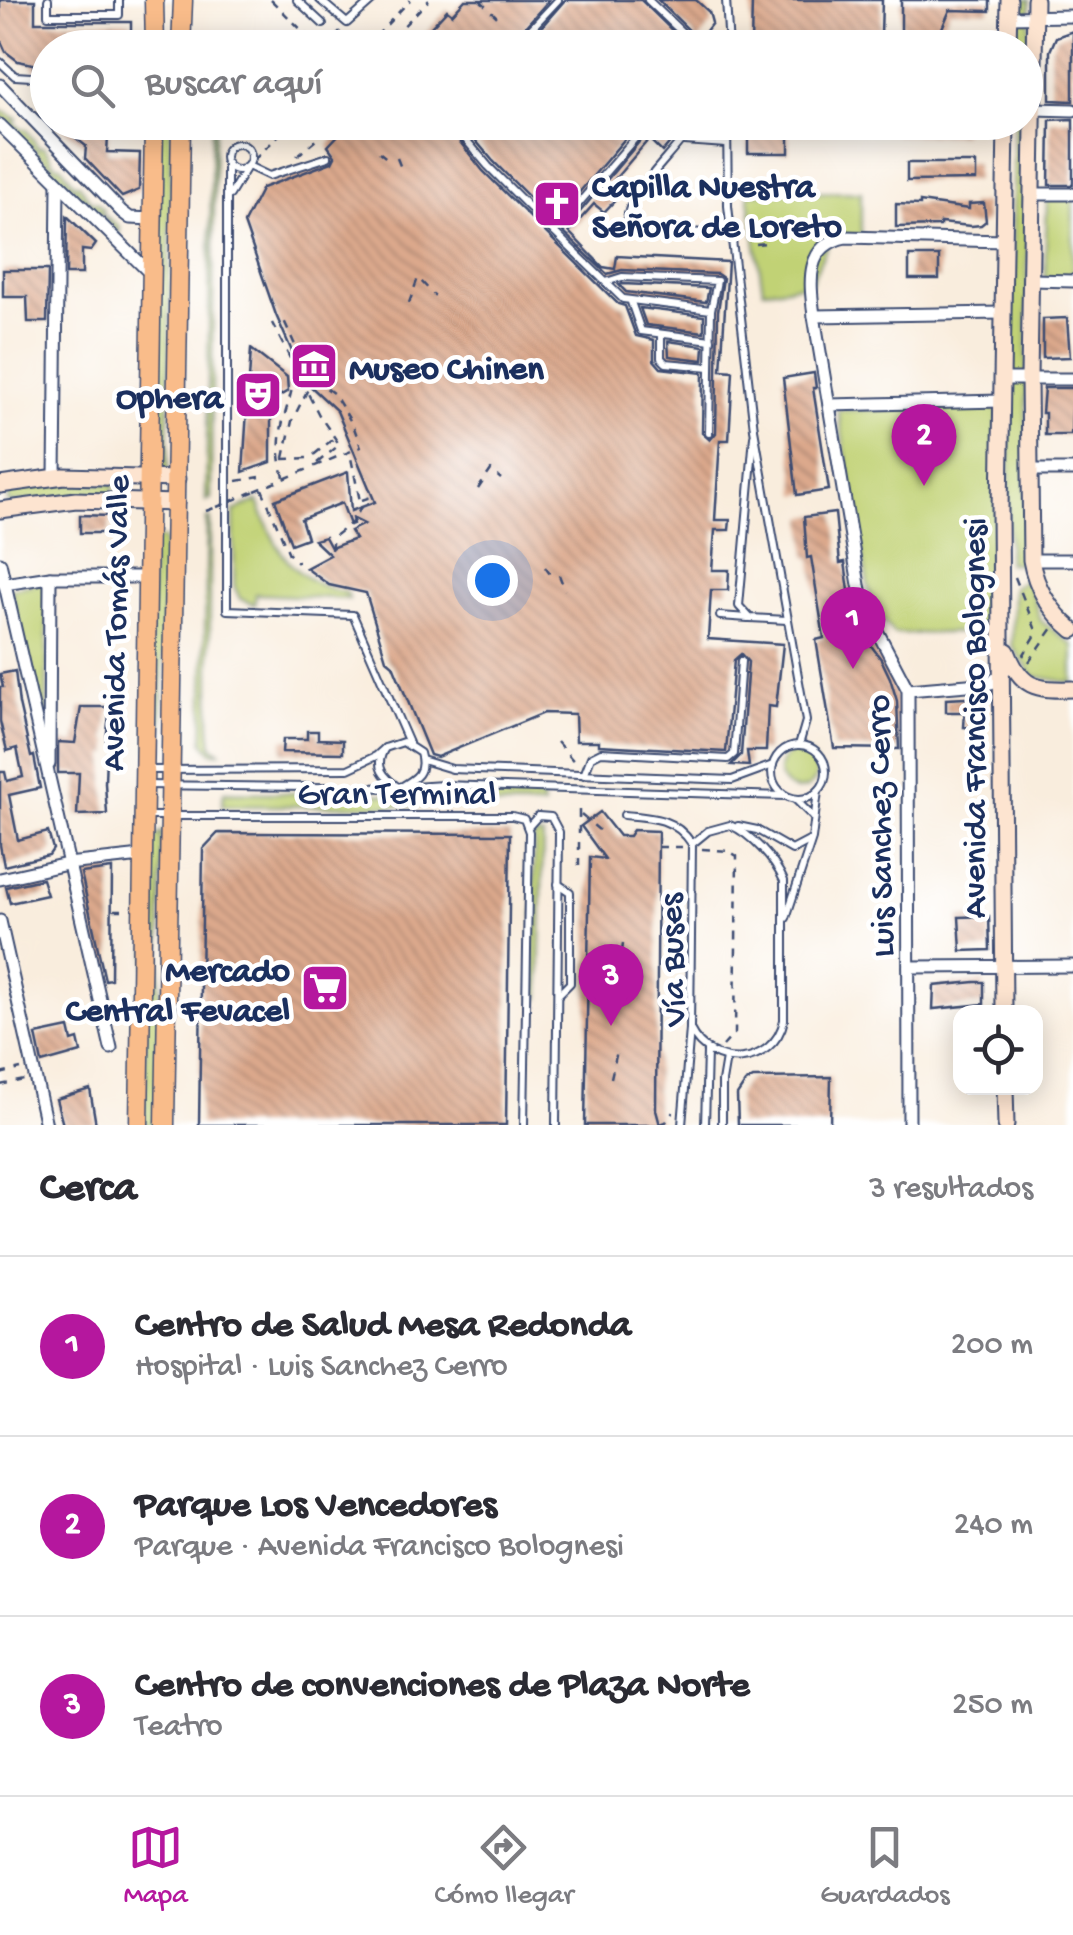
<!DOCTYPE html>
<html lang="es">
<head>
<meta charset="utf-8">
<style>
  :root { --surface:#fff; --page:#f2f2f3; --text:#2b2b33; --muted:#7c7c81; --line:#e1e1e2; --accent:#b5179e }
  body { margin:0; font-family:"Gochi Hand",sans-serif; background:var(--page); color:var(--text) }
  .controls { position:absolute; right:30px; bottom:30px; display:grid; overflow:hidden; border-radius:20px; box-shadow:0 5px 25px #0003 }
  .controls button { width:90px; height:90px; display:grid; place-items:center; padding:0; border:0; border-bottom:2px solid var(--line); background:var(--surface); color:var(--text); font:50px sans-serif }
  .you { position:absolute; left:492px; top:580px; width:35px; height:35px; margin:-25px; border:8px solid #fff; border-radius:50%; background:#1a73e8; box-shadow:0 0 0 15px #1a73e833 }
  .badge { display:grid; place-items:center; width:65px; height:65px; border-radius:50%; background:var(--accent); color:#fff; font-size:32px; font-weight:700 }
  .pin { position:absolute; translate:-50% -82px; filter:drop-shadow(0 2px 5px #0008) }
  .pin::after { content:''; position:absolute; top:52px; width:35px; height:30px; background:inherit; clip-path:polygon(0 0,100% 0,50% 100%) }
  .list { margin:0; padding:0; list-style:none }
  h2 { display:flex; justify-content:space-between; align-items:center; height:130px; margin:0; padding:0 40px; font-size:42px }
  h2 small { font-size:32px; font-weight:400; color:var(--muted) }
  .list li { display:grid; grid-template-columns:65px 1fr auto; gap:30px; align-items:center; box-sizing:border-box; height:180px; padding:0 40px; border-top:2px solid var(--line) }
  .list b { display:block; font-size:38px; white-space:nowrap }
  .list p { margin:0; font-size:32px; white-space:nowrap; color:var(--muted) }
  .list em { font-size:32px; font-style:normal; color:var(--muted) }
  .icon { flex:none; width:55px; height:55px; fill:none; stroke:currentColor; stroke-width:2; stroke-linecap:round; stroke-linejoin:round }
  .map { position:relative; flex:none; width:1073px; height:1125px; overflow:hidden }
  .search { position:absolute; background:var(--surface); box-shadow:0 5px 25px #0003; left:30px; right:30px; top:30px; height:110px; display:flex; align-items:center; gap:25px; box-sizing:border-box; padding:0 35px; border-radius:55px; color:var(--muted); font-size:38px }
  .sheet { height:670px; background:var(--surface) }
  nav { display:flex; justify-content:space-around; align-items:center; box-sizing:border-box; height:140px; border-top:2px solid var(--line); background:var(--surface); font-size:28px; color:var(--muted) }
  nav a { display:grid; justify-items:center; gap:5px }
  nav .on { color:var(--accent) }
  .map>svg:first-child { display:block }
  .green { fill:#c1d275; stroke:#6e806a; stroke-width:2.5 }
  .building { fill:url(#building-back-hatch) }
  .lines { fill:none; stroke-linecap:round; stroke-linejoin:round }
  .lane-casing { stroke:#3c4c71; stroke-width:10 }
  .street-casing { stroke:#3c4c71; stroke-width:15 }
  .secondary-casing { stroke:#3c4c71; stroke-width:19 }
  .primary-casing { stroke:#3c4c71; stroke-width:21 }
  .path { stroke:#3c4c71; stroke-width:2.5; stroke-dasharray:8 8; stroke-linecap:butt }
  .lane { stroke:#fff; stroke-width:6 }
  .street { stroke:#fff; stroke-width:11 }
  .secondary { stroke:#fde4d0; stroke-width:15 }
  .primary { stroke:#f9bc8a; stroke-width:18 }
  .path-bridge { stroke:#3c4c71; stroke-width:2.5; stroke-dasharray:8 8; stroke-linecap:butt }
  .labels { text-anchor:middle; stroke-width:9; stroke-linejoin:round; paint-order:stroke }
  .poi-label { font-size:35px; font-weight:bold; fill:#1b2f5e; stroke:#fff; text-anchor:start }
  .street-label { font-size:35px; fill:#1b2f5e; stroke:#fff }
</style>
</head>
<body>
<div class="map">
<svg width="1073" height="1125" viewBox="0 0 1073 1125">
  <defs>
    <pattern id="building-back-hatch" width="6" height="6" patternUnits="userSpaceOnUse" patternTransform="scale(2.5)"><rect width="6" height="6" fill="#dca98c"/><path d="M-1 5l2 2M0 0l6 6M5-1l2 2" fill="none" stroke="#b28a76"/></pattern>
  </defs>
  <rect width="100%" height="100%" fill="#fff"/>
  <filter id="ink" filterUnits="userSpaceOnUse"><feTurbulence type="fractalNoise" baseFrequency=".01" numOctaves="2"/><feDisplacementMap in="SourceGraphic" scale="20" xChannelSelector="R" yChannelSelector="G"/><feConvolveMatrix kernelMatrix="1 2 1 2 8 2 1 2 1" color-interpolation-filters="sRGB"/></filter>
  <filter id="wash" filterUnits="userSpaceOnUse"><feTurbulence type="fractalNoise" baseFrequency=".0048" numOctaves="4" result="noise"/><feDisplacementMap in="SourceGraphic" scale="40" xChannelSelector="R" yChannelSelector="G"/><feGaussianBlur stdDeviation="2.25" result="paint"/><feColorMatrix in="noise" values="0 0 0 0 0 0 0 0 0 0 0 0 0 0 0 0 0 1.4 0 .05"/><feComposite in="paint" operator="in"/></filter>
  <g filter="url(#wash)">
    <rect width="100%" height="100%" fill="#f9eddd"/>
    <g class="green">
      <path d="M1016,0H1030L1025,563H1008L1014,123L1026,122V48L1015,47Z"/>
      <path d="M0,109L17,119L14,122L21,129H26L39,148L44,147L56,165H61L74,184H79L91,202H96L104,210L101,213L120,227L119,234L0,116Z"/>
      <path d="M171,122L168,472H154L159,123Z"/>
      <path d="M215,122L211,499L206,501L212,123Z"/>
      <path d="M861,192V237L829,242L810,284L763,290L748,193Z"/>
      <path d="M1047,196H1073V279H1045Z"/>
      <path d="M998,409L996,561L989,562L991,632L894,634L875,609L868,586L838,410Z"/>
      <path d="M65,483L113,484L115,487L110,494L8,503V491Z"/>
      <path d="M258,501C275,550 292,582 347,593L349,599L256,594L255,605L240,599L234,586V511Z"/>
      <path d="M210,518V725L212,746L220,752H212L203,742L207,519Z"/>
      <path d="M152,538L164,539L162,750L149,749Z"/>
      <path d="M1023,581L1029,584L1041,621L1073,645V683L1033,676L1012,646L1013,587Z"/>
      <path d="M44,582L47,586V753L11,589Z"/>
      <circle cx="798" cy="771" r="19"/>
      <path d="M224,792L541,797L543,806H222Z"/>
      <path d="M162,832L158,1125H144L149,842Z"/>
      <path d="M534,835L543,836L540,998H534Z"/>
    </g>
    <g id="blocks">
      <g class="building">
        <path d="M0,0H35V22H131V48H48V71L34,70L33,64L18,61L6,52L0,39Z"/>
        <path d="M465,0H549L506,48H392L405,33L416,43L447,10L452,14Z"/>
        <path d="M565,0H641L688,46L695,43L694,35L658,0H696L709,12L712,23L693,48H523Z"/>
        <path d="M752,0H882L881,36H901V0H990V11L950,10L939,35L965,34V48H751Z"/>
        <path d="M1073,31V101L1050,100V51L1056,37Z"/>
        <path d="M1073,119V185H1049L1050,120Z"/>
        <path d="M56,122H109L107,152L140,153L139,190L122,197L85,158L86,146Z"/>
        <path d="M357,122H444L483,171L618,304L625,306L636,336L654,340V360L661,368L703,373L702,433L710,440L716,433L718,311L723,278L717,274L622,270L607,274L563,232L656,122H665L677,134L662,152L649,139L609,186L620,195L604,212L594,204L569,232L603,267L615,269L617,256L728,262L721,370L733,371L729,440H720L715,520H730L729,530H715L712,570H729L728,590H711L708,639L783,644L776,707L768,706L766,751H747L749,766L731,765L741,755L748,662L741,654L734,660L726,752L599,745V741H576L575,714L544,713L437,757L430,755L393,665L386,659L366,593L329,585L306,568L330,555L314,540L325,537L331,548L355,539L350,531L364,524L352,518L353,524L350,525L342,503L301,519L307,538L291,544L275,500L348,472L351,511L375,502L337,411L305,381L276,315L244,223L262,188L332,162L335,156L328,146L344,129L350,130Z"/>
        <path d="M460,122H639L554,222L493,161Z"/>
        <rect x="748" y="122" width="41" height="31"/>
        <path d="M894,122H963V134L894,135Z"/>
        <path d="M907,163H976V180L907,181Z"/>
        <path d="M920,202L969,209V204L984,203L986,221L981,225L971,226L940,223V226L896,227V204L920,205Z"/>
        <path d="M67,216L96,244L91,251L82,250V274H66Z"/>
        <rect x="909" y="256" width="30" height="23"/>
        <path d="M3,270H48L47,322H28L27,297H3Z"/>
        <path d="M623,284L709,288L706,302L626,292L619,285Z"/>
        <path d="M640,308L704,316V332L646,325Z"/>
        <path d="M1067,318L1070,357L1043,358V319Z"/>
        <path d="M668,341L704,346L703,360L669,356Z"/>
        <path d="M251,349L287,377L288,391L271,401V462L243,472Z"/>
        <path d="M814,373L816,388H813L829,490L797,495L783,378Z"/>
        <path d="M1044,388H1073L1071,435H1045V413H1042Z"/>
        <path d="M835,513L840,563L845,562L855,633L861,632L881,659L890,678L897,701L899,749L834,748L816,640L824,638L811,557L807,558L804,517Z"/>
        <path d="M80,515L110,516L109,533H80Z"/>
        <path d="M15,671L19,704L31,757L34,756L40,788L9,795L18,840L48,832L53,849L49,855L4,866L0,845V772H5L7,781L23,777L17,748L7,751L0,721V687H3L0,674Z"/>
        <path d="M966,698L977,699L975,728L964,727L965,712H946V699Z"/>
        <path d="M81,707H110L106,740H109L110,754H106L105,783L107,814L77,815L79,773H58V742L75,743Z"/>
        <path d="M307,731H318V739L343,740V753L282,752L283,739H307Z"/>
        <path d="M600,812L619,836H629L633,830L658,831L656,1110L660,1125H585L590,857L605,859L581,826Z"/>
        <path d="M218,833L510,834L506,1125H199L203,849Z"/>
        <path d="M112,869L111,979L105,980L81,873Z"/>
        <path d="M42,879L47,895L10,903L6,887Z"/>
        <path d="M989,916L990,950L961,951L959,917Z"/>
        <path d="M975,982H984V1004L933,1009L934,986Z"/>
        <path d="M69,1028L72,1041L78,1039L81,1052L42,1063L36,1035Z"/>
        <path d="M831,1077L830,1125H738L737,1095L745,1083L753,1078Z"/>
        <path d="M90,1089L96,1125H63L56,1099Z"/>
      </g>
    </g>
  </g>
  <g filter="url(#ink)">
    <use href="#blocks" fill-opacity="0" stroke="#3c4c71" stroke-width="2.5"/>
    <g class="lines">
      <g class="lane-casing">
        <g id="lane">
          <path d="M48,0V15H119V0"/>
          <path d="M297,0L323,24"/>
          <path d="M320,0L347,23L373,0"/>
          <path d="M648,0L689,39"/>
          <path d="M726,0L729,48"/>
          <path d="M513,48L558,0"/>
          <path d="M0,62L15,76L48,78"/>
          <path d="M451,122L488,166L554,232L649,122"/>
          <path d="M694,122C679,150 627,192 627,221L634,228L732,235"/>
          <path d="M727,122L728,206L754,429L806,721L799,745"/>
          <path d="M684,141L726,144"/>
          <circle cx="238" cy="157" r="13"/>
          <path d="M227,164V610L353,615L409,743"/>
          <path d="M248,166L269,176L328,157"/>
          <path d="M230,195L247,167"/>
          <path d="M554,232L623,299L711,310"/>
          <path d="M606,282L622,277L717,281L711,310L709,433"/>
          <path d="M631,302L641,331L711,340"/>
          <path d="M661,336V358L666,363L710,367"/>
          <path d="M754,436L739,606L750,618L787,620"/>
          <path d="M720,616L748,618"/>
          <path d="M403,742L420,753C426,774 415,779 399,788C384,777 373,767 385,748Z"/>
          <circle cx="799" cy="772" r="27"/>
          <path d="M422,760L452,769L732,780L773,765"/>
          <path d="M147,770L348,769L376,756L385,748"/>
          <path d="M584,775L591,757L601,752L728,759L734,754L741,661"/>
          <path d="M144,785L399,788L443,785L785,796"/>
          <path d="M795,799L814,818"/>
          <path d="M624,815C652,817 675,818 692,844"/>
          <path d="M148,816H512L524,819L529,832L524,1125"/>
          <path d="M529,826L538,816L551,817L559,832L556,1125"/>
          <path d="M738,826L757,830L792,850L811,840"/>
          <path d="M786,918L812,839L818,791"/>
          <path d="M558,995L570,983V892L558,884"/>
          <path d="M682,1125L690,1029L692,844L708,831L730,825C751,834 775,860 784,881V1020C774,1067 711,1072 690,1029"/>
          <path d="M705,1125L707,1051"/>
          <path d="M722,1125V1082L726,1058"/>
        </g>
      </g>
      <g class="street-casing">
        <g id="street">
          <path d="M1008,17L1073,16"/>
          <path d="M0,85L122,212L130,218L153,219"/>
          <path d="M1034,109L1073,110"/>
          <path d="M0,125L152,275"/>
          <path d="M1033,194H1073"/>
          <path d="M1032,280L1073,281"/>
          <path d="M814,316L1002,313"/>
          <path d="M1001,379H1073"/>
          <path d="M829,405L1001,401"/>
          <path d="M1030,470H1073"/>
          <path d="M55,477L58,183"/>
          <path d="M1031,560H1073"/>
          <path d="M0,563L111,1048"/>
          <path d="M4,584L50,577H146"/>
          <path d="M908,690L991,683L1004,671"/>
          <path d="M49,764L50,577"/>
          <path d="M0,879L67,864L142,856"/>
          <path d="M0,921L46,1125"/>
          <path d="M909,967L1073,966"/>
          <path d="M909,1125L908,690L864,606L859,585L814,316C810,283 804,245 846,237L1004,241"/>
        </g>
      </g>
      <g class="secondary-casing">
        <g id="secondary">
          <path d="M1035,0L1029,378L1031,560C1036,589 1050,611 1073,630"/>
          <path d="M1008,48L1009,0"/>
          <path d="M0,485L64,476L177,479"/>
          <path d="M0,510L76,500L176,503"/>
          <path d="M1007,651C1021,688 1035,690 1073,689"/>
          <path d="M1004,1012L1000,510L1006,122"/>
          <path d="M1005,1088L1006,1125"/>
        </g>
      </g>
      <g class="primary-casing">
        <g id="primary">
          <path d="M154,0L155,48"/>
          <path d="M181,48L183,0"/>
          <path d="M139,1125L154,122"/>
          <path d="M165,1125L181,122"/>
        </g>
      </g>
      <g class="path">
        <path d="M271,0L320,48"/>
        <path d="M480,0L499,19"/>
        <path d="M326,48L340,31"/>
        <path d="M365,48L410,0"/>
        <path d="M382,48L429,0"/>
        <path d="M379,152L390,161"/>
        <path d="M297,156L324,133L344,122"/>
        <path d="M397,158L401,168"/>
        <path d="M254,160L292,122"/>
        <path d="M756,244L767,243"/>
        <path d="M409,303L418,278L435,296"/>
        <path d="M272,323L319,415L339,444"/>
        <path d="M284,458L292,421L313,379"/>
        <path d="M283,459L310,458L333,439"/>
        <path d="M317,463L338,446"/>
        <path d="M284,477C271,427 291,413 295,369"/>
        <path d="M237,481L260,477"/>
        <path d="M262,489L289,554L298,563"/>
        <path d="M478,489L491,470L501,479"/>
        <path d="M255,491L361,447L353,425L334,394L308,374L282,316"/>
        <path d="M362,500L376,495"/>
        <path d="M206,511L217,507"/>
        <path d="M331,550L333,537L355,520L361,506L350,453"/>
        <path d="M545,567L552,577"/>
        <path d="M559,575L565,590"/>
        <path d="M1015,577L1037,633L1023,656"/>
        <path d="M1029,662L1053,628"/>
        <path d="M557,742L578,766"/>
        <path d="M579,810V870"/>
        <path d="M581,815L599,830"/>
        <path d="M658,847H684"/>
        <path d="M702,849L729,851L737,856L735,1033L723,1046"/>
        <path d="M114,910H128"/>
        <path d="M618,981L623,944"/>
        <path d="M0,1074L21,1069"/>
        <path d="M611,1078L617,1051"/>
        <path d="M0,1085L24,1080"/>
        <path d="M660,1124L666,1122L673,1112"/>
      </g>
      <use href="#lane" class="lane"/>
      <use href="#street" class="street"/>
      <use href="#secondary" class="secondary"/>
      <use href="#primary" class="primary"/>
      <path class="path-bridge" d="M217,507L255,491"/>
    </g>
  </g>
  <defs>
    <g id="church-square" transform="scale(2.5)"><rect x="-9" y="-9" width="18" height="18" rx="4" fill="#b5179e" stroke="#fff"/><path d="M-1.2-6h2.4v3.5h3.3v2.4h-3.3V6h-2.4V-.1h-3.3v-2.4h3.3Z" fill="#fff"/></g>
    <g id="museum-square" transform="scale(2.5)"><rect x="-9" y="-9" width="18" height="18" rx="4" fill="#b5179e" stroke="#fff"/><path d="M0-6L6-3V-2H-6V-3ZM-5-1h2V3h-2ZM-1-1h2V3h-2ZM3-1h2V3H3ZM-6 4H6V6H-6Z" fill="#fff"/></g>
    <g id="theatre-square" transform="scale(2.5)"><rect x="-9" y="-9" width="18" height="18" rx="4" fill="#b5179e" stroke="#fff"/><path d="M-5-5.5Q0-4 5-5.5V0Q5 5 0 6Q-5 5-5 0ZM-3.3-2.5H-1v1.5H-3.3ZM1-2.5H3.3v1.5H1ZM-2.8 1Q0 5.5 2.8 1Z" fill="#fff"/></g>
    <g id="supermarket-square" transform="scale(2.5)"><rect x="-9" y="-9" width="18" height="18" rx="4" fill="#b5179e" stroke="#fff"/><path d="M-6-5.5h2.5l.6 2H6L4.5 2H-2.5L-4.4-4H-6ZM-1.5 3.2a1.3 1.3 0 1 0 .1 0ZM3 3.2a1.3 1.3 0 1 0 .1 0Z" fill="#fff"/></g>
  </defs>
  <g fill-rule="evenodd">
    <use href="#church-square" x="557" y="204"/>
    <use href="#museum-square" x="314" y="366"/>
    <use href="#theatre-square" x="258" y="395"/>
    <use href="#supermarket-square" x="325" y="988"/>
  </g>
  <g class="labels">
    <g class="poi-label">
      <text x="592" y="196">Capilla Nuestra<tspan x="592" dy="40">Señora de Loreto</tspan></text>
      <text x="349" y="378">Museo Chinen</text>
      <text x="223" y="407" text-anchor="end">Ophera</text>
      <text x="290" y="980" text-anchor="end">Mercado<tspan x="290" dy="40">Central Fevacel</tspan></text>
    </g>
    <g class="street-label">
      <text transform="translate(113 623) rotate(-89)" y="12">Avenida Tomás Valle</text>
      <text transform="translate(972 718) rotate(-90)" y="12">Avenida Francisco Bolognesi</text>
      <text x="397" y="803">Gran Terminal</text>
      <text transform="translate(878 826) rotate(-91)" y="12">Luis Sanchez Cerro</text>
      <text transform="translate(670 960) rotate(-92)" y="12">Vía Buses</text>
    </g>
  </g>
</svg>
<div class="controls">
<button><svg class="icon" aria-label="locate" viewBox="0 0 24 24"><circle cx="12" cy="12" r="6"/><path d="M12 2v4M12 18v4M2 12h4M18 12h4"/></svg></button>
</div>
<div class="you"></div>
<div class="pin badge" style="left:853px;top:669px">1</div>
<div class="pin badge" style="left:924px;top:486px">2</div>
<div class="pin badge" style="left:611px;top:1026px">3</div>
<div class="search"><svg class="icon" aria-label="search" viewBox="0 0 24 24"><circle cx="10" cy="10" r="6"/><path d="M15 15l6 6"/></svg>Buscar aquí</div>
</div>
<section class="sheet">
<h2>Cerca<small>3 resultados</small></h2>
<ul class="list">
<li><span class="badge">1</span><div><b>Centro de Salud Mesa Redonda</b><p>Hospital · Luis Sanchez Cerro</p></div><em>200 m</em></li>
<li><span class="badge">2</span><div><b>Parque Los Vencedores</b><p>Parque · Avenida Francisco Bolognesi</p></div><em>240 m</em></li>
<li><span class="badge">3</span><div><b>Centro de convenciones de Plaza Norte</b><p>Teatro</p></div><em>250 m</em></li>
</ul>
</section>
<nav>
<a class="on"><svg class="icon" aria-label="map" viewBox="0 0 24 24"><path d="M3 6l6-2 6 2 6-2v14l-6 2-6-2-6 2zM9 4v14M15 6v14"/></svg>Mapa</a>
<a><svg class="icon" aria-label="directions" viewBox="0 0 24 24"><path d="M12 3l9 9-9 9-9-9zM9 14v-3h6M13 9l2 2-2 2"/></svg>Cómo llegar</a>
<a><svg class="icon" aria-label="saved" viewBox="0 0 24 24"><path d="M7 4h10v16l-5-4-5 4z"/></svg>Guardados</a>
</nav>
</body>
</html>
